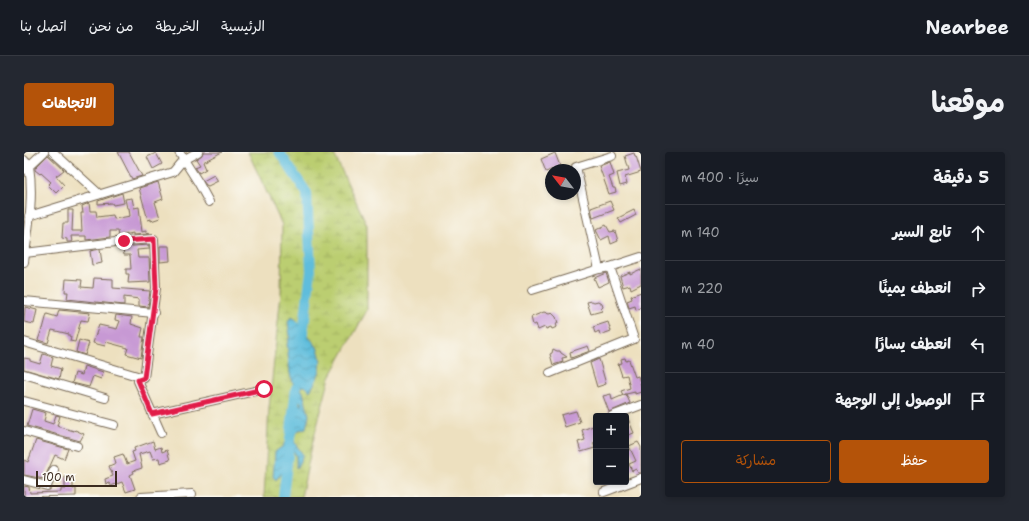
<!DOCTYPE html>
<html lang="ar">
<head>
<meta charset="utf-8">
<style>
  :root { --surface:#171b24; --page:#242831; --text:#f1f3f6; --muted:#9ea1a6; --line:#363941; --accent:#b45309 }
  body { margin:0; font-family:"Shantell Sans","Playpen Sans Arabic",sans-serif; background:var(--page); color:var(--text); direction:rtl }
  .controls { position:absolute; right:12px; bottom:12px; display:grid; overflow:hidden; border-radius:4px; box-shadow:0 2px 6px #0003 }
  .controls button { width:36px; height:36px; display:grid; place-items:center; padding:0; border:0; border-bottom:1px solid var(--line); background:var(--surface); color:var(--text); font:20px sans-serif }
  .compass { position:absolute; left:521px; top:12px; width:36px; height:36px; border-radius:50%; background:var(--surface); box-shadow:0 2px 6px #0003; rotate:301deg }
  .scale { position:absolute; left:12px; bottom:10px; width:81px; box-sizing:border-box; padding-left:4px; border:2px solid #3b2a1e; border-top:0; font-size:11px; line-height:14px; white-space:nowrap; color:#3b2a1e; -webkit-text-stroke:3px #fdfcf7; paint-order:stroke }
  .stop { position:absolute; width:12px; height:12px; margin:-9px; border:3px solid #e11d48; border-radius:50%; background:#fff }
  .stop.end { background:#e11d48; border-color:#fff; box-shadow:0 1px 4px #0008 }
  .list { margin:0; padding:0; list-style:none }
  h2 { display:flex; justify-content:space-between; align-items:center; height:52px; margin:0; padding:0 16px; font-size:17px }
  h2 small { font-size:13px; font-weight:400; color:var(--muted) }
  .list li { display:grid; grid-template-columns:26px 1fr auto; gap:12px; align-items:center; box-sizing:border-box; height:56px; padding:0 16px; border-top:1px solid var(--line) }
  .list b { display:block; font-size:15px; white-space:nowrap }
  .list em { font-size:13px; font-style:normal; color:var(--muted) }
  .actions { display:flex; gap:8px; padding:12px 16px }
  .actions a { flex:1; padding:9px 0; border:1px solid var(--accent); border-radius:4px; text-align:center; font-size:14px; color:var(--accent) }
  .actions .main { background:var(--accent); color:#fff }
  .icon { flex:none; width:22px; height:22px; fill:none; stroke:currentColor; stroke-width:2; stroke-linecap:round; stroke-linejoin:round }
  .map { position:relative; flex:none; width:617px; height:345px; overflow:hidden; direction:ltr; border-radius:4px }
  header { display:flex; align-items:center; gap:24px; box-sizing:border-box; height:56px; padding:0 20px; background:var(--surface); border-bottom:1px solid var(--line) }
  header strong { font-size:19px }
  nav { display:flex; gap:22px; margin-inline-start:auto; font-size:14px }
  .intro { display:flex; align-items:center; justify-content:space-between; box-sizing:border-box; height:96px; padding:0 24px }
  h1 { margin:0; font-size:28px }
  .button { padding:10px 18px; border-radius:4px; background:var(--accent); color:#fff; font-size:14px; font-weight:700 }
  main { display:flex; gap:24px; padding:0 24px }
  aside { flex:1; background:var(--surface); border-radius:4px; box-shadow:0 2px 6px #0003 }
  .map>svg:first-child { display:block }
  .wetland { fill:url(#wetland-marsh); stroke:#7b7c48 }
  .water { fill:url(#water-waves); stroke:#4c747d }
  .lines { fill:none; stroke-linecap:round; stroke-linejoin:round }
  .river { stroke:#5ebddc; stroke-width:10 }
  .building { fill:#c799d4 }
  .minor-casing { stroke:#796a56; stroke-width:10 }
  .minor { stroke:#fff; stroke-width:8 }
  .route { stroke:#e11d48; stroke-width:5 }
</style>
</head>
<body>
<header>
<strong>Nearbee</strong>
<nav><a>الرئيسية</a><a>الخريطة</a><a>من نحن</a><a>اتصل بنا</a></nav>
</header>
<div class="intro"><h1>موقعنا</h1><a class="button">الاتجاهات</a></div>
<main>
<aside>
<h2>5 دقيقة<small>سيرًا · 400 m</small></h2>
<ul class="list">
<li><svg class="icon" aria-label="ahead" viewBox="0 0 24 24"><path d="M12 20V5M6 11l6-6 6 6"/></svg><div><b>تابع السير</b></div><em>140 m</em></li>
<li><svg class="icon" aria-label="right" viewBox="0 0 24 24"><path d="M7 20v-9h11M14 6l5 5-5 5"/></svg><div><b>انعطف يمينًا</b></div><em>220 m</em></li>
<li><svg class="icon" aria-label="left" viewBox="0 0 24 24"><path d="M17 20v-9H6M10 6l-5 5 5 5"/></svg><div><b>انعطف يسارًا</b></div><em>40 m</em></li>
<li><svg class="icon" aria-label="arrive" viewBox="0 0 24 24"><path d="M6 21V4h12l-3 4 3 4H6"/></svg><div><b>الوصول إلى الوجهة</b></div></li>
</ul>
<div class="actions"><a class="main">حفظ</a><a>مشاركة</a></div>
</aside>
<div class="map">
<svg width="617" height="345" viewBox="0 0 617 345">
  <defs>
    <pattern id="wetland-marsh" width="20" height="14" patternUnits="userSpaceOnUse"><rect width="20" height="14" fill="#bbce71"/><path d="M1 5h8M5 5V1M11 12h8M15 12V8" fill="none" stroke="#a2b161"/></pattern>
    <pattern id="water-waves" width="16" height="10" patternUnits="userSpaceOnUse"><rect width="16" height="10" fill="#5ebddc"/><path d="M0 5q4-4 8 0t8 0" fill="none" stroke="#4f9ab2"/></pattern>
  </defs>
  <rect width="100%" height="100%" fill="#fdfcf7"/>
  <filter id="ink" filterUnits="userSpaceOnUse"><feTurbulence type="fractalNoise" baseFrequency=".025" numOctaves="2"/><feDisplacementMap in="SourceGraphic" scale="8" xChannelSelector="R" yChannelSelector="G"/><feConvolveMatrix kernelMatrix="1 2 1 2 8 2 1 2 1" color-interpolation-filters="sRGB"/></filter>
  <filter id="wash" filterUnits="userSpaceOnUse"><feTurbulence type="fractalNoise" baseFrequency=".012" numOctaves="4" result="noise"/><feDisplacementMap in="SourceGraphic" scale="16" xChannelSelector="R" yChannelSelector="G"/><feGaussianBlur stdDeviation="0.9" result="paint"/><feColorMatrix in="noise" values="0 0 0 0 0 0 0 0 0 0 0 0 0 0 0 0 0 1.4 0 .05"/><feComposite in="paint" operator="in"/></filter>
  <g filter="url(#wash)">
    <rect width="100%" height="100%" fill="#ede0bf"/>
    <path class="wetland" d="M224,0H309L343,73V158L306,225L289,289L277,345H240L245,256L257,141L258,73Z"/>
    <path class="water" d="M267,165C274,167 277,174 281,180C284,185 290,190 293,195C301,212 295,225 286,239L281,234L276,235L279,240L285,263L282,276L275,278L269,285L271,291L279,303L272,317V305L269,297L266,298L263,305L265,309L264,312L252,328L249,325L251,300L259,294L270,273V265L267,258L269,251L278,252L275,248H270L271,236L266,222L263,192L266,184L264,170Z"/>
    <g class="lines">
      <g class="river">
        <path d="M255,0L283,41L287,119L278,190"/>
        <path d="M259,345L272,236"/>
      </g>
    </g>
    <g id="blocks">
      <g class="building">
        <path d="M94,0H105L118,24L108,27Z"/>
        <path d="M179,0H198L179,10L182,17L175,21L171,15L176,13L172,7L178,3Z"/>
        <path d="M132,1L138,12L129,17L123,5Z"/>
        <path d="M531,1L536,14L522,20L517,7Z"/>
        <path d="M610,1L611,4H612L617,20L601,25L603,32L596,34L593,21L605,18L601,4Z"/>
        <path d="M24,3L40,18L32,24L40,33L32,41L24,33L27,30L17,21L16,22L11,18V16Z"/>
        <path d="M586,10L590,23L585,25L589,36H591L592,40L585,42L575,14Z"/>
        <path d="M190,23L194,29L184,34L182,33L179,29Z"/>
        <path d="M134,30L139,47L131,50L136,66L127,69V67L124,68L115,36Z"/>
        <path d="M98,41L100,51L89,53L88,51L74,52V49Z"/>
        <path d="M108,46L110,56L115,55L118,80L122,79V81L126,82L109,83V81L95,84L94,79H86V85L62,88V84H47L48,90H43V87L38,86L39,71H44V58H49L48,79H58L57,61H59L58,54L65,51L66,59H72L73,65L89,63L90,67L106,64L105,56H103L101,47Z"/>
        <path d="M586,49L590,58L569,66L567,56Z"/>
        <path d="M610,58L612,63L597,71L594,66Z"/>
        <path d="M582,73L586,80L591,79L594,89L587,92L585,84L577,88L572,78Z"/>
        <path d="M125,93V97L113,98L114,106H125L126,130L104,131L105,122H102V117H107L106,103H100L99,97L95,98V95Z"/>
        <path d="M136,94H145L146,109L136,110Z"/>
        <path d="M76,97L78,111L68,113L66,99Z"/>
        <path d="M617,117V132L607,137L606,133L599,135L596,124L606,120V122Z"/>
        <path d="M582,121L585,130L574,135L570,126Z"/>
        <path d="M70,126L89,127V136L126,139L124,155L115,154V147L100,145V153L43,147L44,140H41L42,127L58,128L57,135L69,136Z"/>
        <path d="M617,140V156L612,158L611,154L605,156L603,149L608,147L607,144Z"/>
        <path d="M568,149L570,150L574,149L578,152L579,155L577,157L578,159L567,162L563,150Z"/>
        <path d="M1,155L13,158L10,172L0,170Z"/>
        <path d="M35,158L66,161L64,169L57,168L51,190L46,189L47,185L45,184V182L28,178L24,191L14,188L18,177H19L23,162L33,165Z"/>
        <path d="M520,160L525,162L528,161L532,165L534,171H532L533,175L528,177L527,175L522,177L521,175L514,178L512,172L509,173L507,165Z"/>
        <path d="M92,163L108,165L107,172L119,176L117,185H120L117,206L102,202L104,196L82,190L81,194L69,191L75,173L93,177L96,169L91,168Z"/>
        <path d="M584,170L587,179L576,183L575,179L571,181L569,175Z"/>
        <path d="M55,188L65,191L61,203L52,200Z"/>
        <path d="M564,194L566,199L547,206L546,200Z"/>
        <path d="M529,197L533,199H536L537,201L543,205L538,206L539,210L529,213L526,202L528,201Z"/>
        <path d="M19,202L29,205L27,214L37,217L35,227L0,217V206L6,207V209L16,212Z"/>
        <path d="M601,206L602,209L605,208L611,225L614,224L617,234V240L611,242V240L602,242L606,251L585,260L579,244L587,242L588,248L602,242L599,243L597,239L606,236L603,223L598,224L594,212L598,211L597,207Z"/>
        <path d="M575,207L582,232L573,235L566,211Z"/>
        <path d="M60,214L79,220L77,227L69,224L65,235L48,231L51,221L58,223Z"/>
        <path d="M8,257L22,261L20,269L29,272L32,263L36,264L33,274L50,279L51,278L60,282L56,289L3,274Z"/>
        <path d="M552,259L556,270L541,275L537,263Z"/>
        <path d="M603,264L610,281L602,284V265Z"/>
        <path d="M572,273V290L569,291L571,296L557,300L554,290L561,288L558,278Z"/>
        <path d="M12,288L44,297L40,307L31,303L20,327L0,323V308L4,310Z"/>
        <path d="M129,289L131,297L137,295L138,300L143,298L146,308L136,311L135,306L129,307L126,299L115,302L118,316L109,319L110,321L106,323L111,337L102,340L98,330L87,334L85,331L82,332L81,327L89,324L85,314L92,311L90,305L99,302L103,312L111,309L108,300L111,299L110,296Z"/>
        <path d="M614,290L617,295V321H614L612,317L608,319L605,312L612,309L605,294Z"/>
        <path d="M41,325H46L47,329H49V337L52,336V344L0,345V334L5,335L6,341L37,340V337H41Z"/>
      </g>
    </g>
  </g>
  <g filter="url(#ink)">
    <use href="#blocks" fill-opacity="0" stroke="#796a56" stroke-width="1"/>
    <g class="lines">
      <g class="minor-casing">
        <g id="minor">
          <path d="M29,0L75,42"/>
          <path d="M155,0L174,30L185,50"/>
          <path d="M0,8L5,14L0,18"/>
          <path d="M5,64L149,20L159,8L174,0"/>
          <path d="M1,101L100,89L130,87L132,136L120,226L114,229L137,281"/>
          <path d="M0,110C4,78 10,45 5,14L20,0"/>
          <path d="M575,117L552,15L588,4"/>
          <path d="M508,138L575,117L586,115L617,105"/>
          <path d="M0,149L130,161"/>
          <path d="M0,190L120,226"/>
          <path d="M526,221L610,187L586,115"/>
          <path d="M0,222L81,246"/>
          <path d="M0,249L90,273"/>
          <path d="M128,262L240,237"/>
          <path d="M588,264L617,253"/>
          <path d="M0,279L53,294"/>
          <path d="M0,328L23,334L30,318"/>
          <path d="M580,340L617,326"/>
          <path d="M117,345L168,342"/>
        </g>
      </g>
      <use href="#minor" class="minor"/>
    </g>
  </g>
  <g class="lines" filter="url(#ink)">
    <path class="route" d="M100,89L130,87L132,136L120,226L114,228L128,262L240,237"/>
  </g>
</svg>
<div class="controls">
<button>+</button>
<button>−</button>
</div>
<svg class="compass" viewBox="-18 -18 36 36"><path d="M0-13l5 13h-10z" fill="#e53935"/><path d="M0 13l5-13h-10z" fill="#9ea1a6"/></svg>
<div class="scale">100 m</div>
<div class="stop" style="left:240px;top:237px"></div>
<div class="stop end" style="left:100px;top:89px"></div>
</div>
</main>
</body>
</html>
